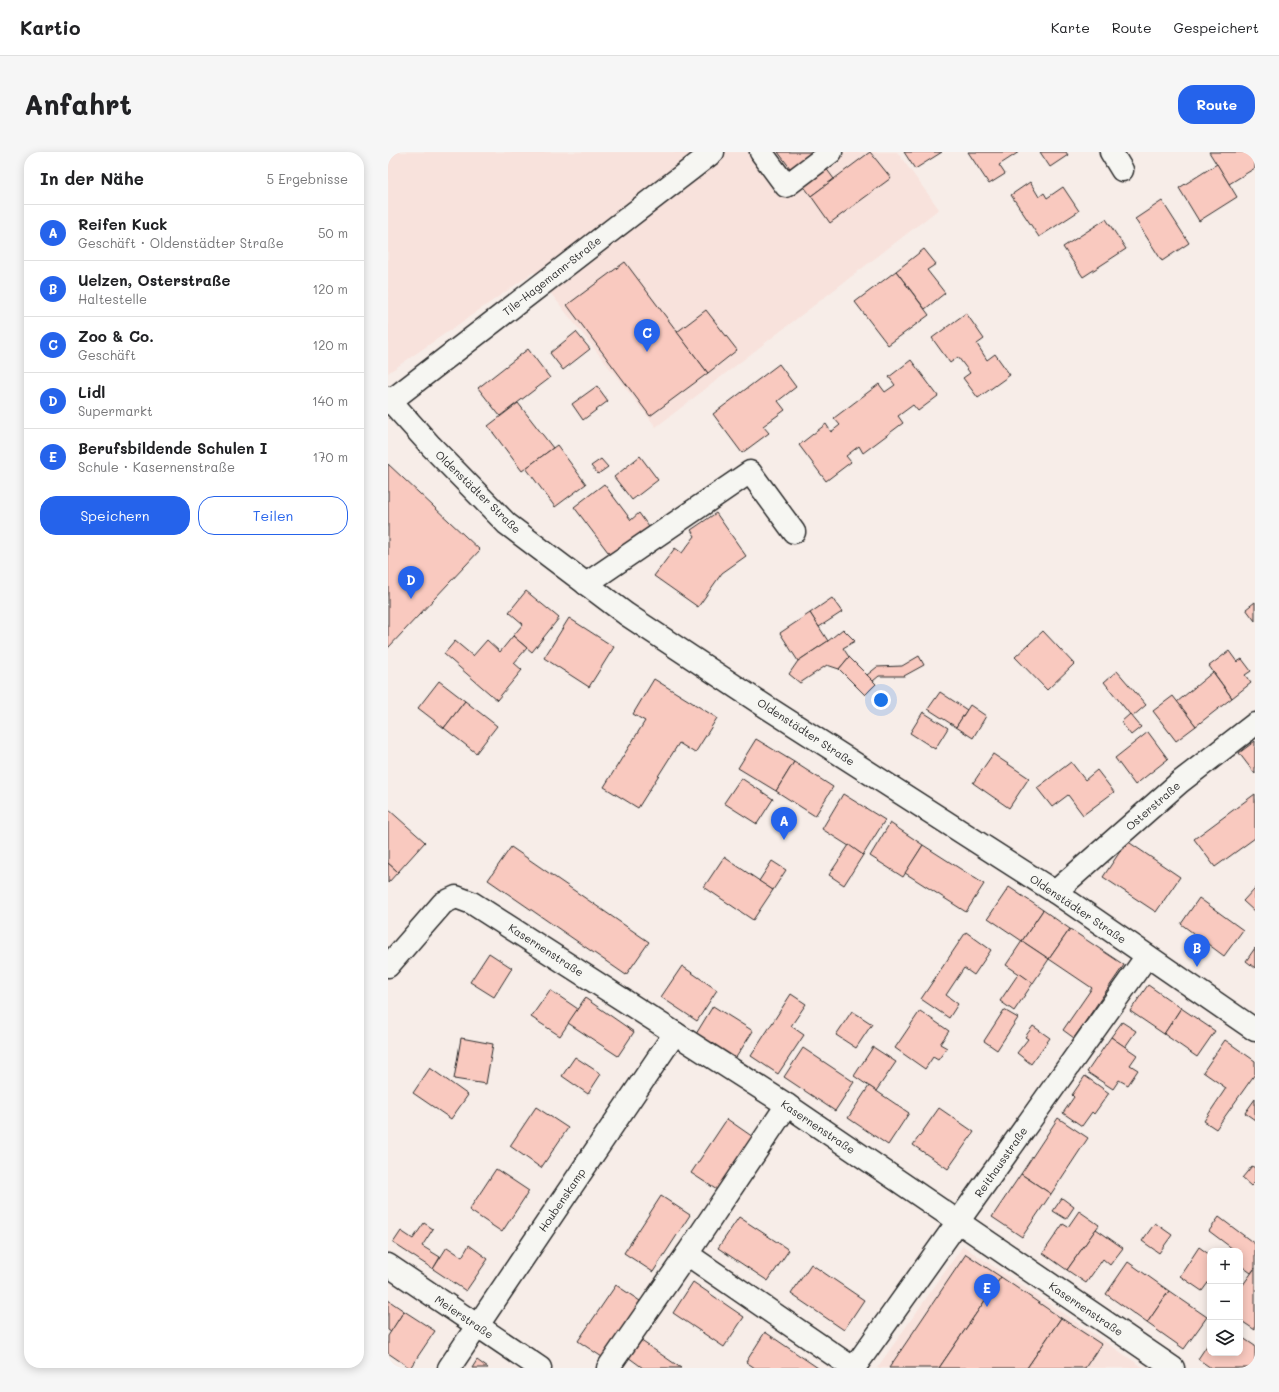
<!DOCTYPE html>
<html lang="de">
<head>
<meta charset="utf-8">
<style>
  :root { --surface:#fff; --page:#f6f6f6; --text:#202124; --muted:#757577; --line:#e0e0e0; --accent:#2563eb }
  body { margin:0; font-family:Mali,sans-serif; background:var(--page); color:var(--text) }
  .controls { position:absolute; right:12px; bottom:12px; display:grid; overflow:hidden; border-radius:8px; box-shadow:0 2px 10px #0003 }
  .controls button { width:36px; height:36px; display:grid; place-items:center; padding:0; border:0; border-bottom:1px solid var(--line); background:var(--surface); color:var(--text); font:20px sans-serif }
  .you { position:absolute; left:493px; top:548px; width:14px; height:14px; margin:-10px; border:3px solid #fff; border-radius:50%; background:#1a73e8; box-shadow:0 0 0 6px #1a73e833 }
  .badge { display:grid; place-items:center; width:26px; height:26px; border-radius:50%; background:var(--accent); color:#fff; font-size:13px; font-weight:700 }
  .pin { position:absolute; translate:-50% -33px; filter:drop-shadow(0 1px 2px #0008) }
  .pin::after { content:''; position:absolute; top:21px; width:14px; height:12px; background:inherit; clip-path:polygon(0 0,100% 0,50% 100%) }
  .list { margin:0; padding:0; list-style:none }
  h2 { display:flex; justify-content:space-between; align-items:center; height:52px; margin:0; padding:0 16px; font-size:17px }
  h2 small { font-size:13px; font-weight:400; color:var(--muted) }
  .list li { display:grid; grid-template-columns:26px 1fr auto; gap:12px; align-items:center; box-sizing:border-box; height:56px; padding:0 16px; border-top:1px solid var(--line) }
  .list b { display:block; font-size:15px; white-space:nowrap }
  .list p { margin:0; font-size:13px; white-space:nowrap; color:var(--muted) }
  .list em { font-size:13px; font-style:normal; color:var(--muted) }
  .actions { display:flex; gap:8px; padding:12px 16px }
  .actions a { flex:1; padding:9px 0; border:1px solid var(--accent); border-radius:16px; text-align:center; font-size:14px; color:var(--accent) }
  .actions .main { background:var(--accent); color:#fff }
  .icon { flex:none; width:22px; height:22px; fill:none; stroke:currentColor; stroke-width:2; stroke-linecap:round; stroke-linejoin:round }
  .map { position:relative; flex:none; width:867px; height:1216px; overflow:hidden; border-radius:16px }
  header { display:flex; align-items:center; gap:24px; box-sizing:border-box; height:56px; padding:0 20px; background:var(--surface); border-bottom:1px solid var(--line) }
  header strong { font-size:19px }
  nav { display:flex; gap:22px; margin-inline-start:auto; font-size:14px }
  .intro { display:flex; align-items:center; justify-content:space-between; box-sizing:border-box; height:96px; padding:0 24px }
  h1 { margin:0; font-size:28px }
  .button { padding:10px 18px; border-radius:16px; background:var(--accent); color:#fff; font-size:14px; font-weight:700 }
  main { display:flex; gap:24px; padding:0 24px }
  aside { flex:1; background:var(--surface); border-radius:16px; box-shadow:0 2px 10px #0003 }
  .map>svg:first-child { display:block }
  .built { fill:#f8e2dc }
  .building { fill:#f9c9bf; stroke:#2b2b2b }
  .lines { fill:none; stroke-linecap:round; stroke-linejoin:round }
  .minor-casing { stroke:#2b2b2b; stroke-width:25 }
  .major-casing { stroke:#2b2b2b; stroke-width:25 }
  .minor { stroke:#f6f6f2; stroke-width:22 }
  .major { stroke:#f6f6f2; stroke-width:22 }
  .labels { text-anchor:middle; stroke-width:3; stroke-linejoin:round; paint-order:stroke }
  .street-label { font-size:11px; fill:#2b2b2b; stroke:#f6f6f2 }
</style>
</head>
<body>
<header>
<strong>Kartio</strong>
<nav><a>Karte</a><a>Route</a><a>Gespeichert</a></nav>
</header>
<div class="intro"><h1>Anfahrt</h1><a class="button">Route</a></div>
<main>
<aside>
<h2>In der Nähe<small>5 Ergebnisse</small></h2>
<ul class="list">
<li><span class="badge">A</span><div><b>Reifen Kuck</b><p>Geschäft · Oldenstädter Straße</p></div><em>50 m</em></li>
<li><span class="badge">B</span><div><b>Uelzen, Osterstraße</b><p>Haltestelle</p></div><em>120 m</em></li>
<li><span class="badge">C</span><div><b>Zoo &amp; Co.</b><p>Geschäft</p></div><em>120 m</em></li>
<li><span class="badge">D</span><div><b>Lidl</b><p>Supermarkt</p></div><em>140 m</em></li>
<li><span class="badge">E</span><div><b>Berufsbildende Schulen I</b><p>Schule · Kasernenstraße</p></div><em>170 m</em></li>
</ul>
<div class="actions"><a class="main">Speichern</a><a>Teilen</a></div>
</aside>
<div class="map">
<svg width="867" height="1216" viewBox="0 0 867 1216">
  <rect width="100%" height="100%" fill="#f7ede8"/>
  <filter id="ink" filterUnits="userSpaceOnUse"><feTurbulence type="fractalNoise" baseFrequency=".025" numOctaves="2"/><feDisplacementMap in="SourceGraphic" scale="8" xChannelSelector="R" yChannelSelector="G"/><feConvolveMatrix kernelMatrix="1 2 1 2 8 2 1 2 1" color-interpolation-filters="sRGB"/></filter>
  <g filter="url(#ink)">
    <g class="built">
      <path d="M0,0H509L551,57L268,275L146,120L0,221Z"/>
      <path d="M575,1094L756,1216H489Z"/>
    </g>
    <g class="building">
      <path d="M390,0H426L446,27L423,44Z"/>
      <path d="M482,0L503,26L442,71L423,44Z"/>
      <path d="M516,0H554L527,17Z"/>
      <path d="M580,0H631L611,13L617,22L601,32Z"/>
      <path d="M652,0H678L680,3L662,15Z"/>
      <path d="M821,0H867V16L841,32Z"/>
      <path d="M829,12L849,45L811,69L791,36Z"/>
      <path d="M642,30L651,45L656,41L659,46L675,35L691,59L651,85L623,43Z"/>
      <path d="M774,49L801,91L774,109L747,67Z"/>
      <path d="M718,67L738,97L695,125L675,95Z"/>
      <path d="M536,97L548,112L539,118L557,141L537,157L508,119Z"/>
      <path d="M237,110L320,221L262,264L179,153Z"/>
      <path d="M508,119L541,163L500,193L467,150Z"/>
      <path d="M318,158L349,198L320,221L289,180Z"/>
      <path d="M578,161L596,187L589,192L599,208L607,202L622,223L590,246L575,226L582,221L570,205L562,211L544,186Z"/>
      <path d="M188,180L202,197L175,218L162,201Z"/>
      <path d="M140,197L162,226L112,264L90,236Z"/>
      <path d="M523,208L550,244L530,259L525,253L510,264L515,271L475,301L471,294L458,304L463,310L438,329L411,293L438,272L443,280L452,273L446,266L491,232L497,240L507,233L501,225Z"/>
      <path d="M391,212L408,235L390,249L397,258L375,274L381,281L354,301L325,262Z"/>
      <path d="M209,234L220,249L195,268L184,252Z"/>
      <path d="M130,251L165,296L134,319L100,274Z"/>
      <path d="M169,293L198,332L167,355L138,316Z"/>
      <path d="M252,304L270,328L244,348L226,325Z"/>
      <path d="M213,307L220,315L210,322L203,314Z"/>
      <path d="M0,312L92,398L0,496Z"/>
      <path d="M216,332L243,368L251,361L261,375L223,404L186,355Z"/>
      <path d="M328,361L358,404L334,421L310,455L266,424L287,396L294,401L307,384L303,378Z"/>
      <path d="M138,439L171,466L144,500L125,484L135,472L121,460Z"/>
      <path d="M444,446L454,460L431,475L422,461Z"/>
      <path d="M867,450V469L858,457Z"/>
      <path d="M422,461L440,489L410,509L392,481Z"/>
      <path d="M181,466L226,495L201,535L156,506Z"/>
      <path d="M455,477L467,489L455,496L461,505L451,517L439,513L412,531L401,522L410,509L440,489Z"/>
      <path d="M655,479L686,512L659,538L627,505Z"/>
      <path d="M125,484L139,496L126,511L134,518L109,548L56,502L67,489L85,504L99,488L112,500Z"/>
      <path d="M841,499L849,510L854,507L863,519L857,523L863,531L844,546L821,514Z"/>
      <path d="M531,504L536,513L516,524H491L485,529L479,523L489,515L514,514Z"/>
      <path d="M461,505L488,532L477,543L451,517Z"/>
      <path d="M729,519L758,553L744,565L716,530Z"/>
      <path d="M825,520L844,546L808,574L789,550Z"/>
      <path d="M266,527L329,566L307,601L291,591L250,656L216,635L257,569L245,562Z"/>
      <path d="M51,529L77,549L56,576L30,556Z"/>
      <path d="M552,540L579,558L568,575L540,557Z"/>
      <path d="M785,544L808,574L788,589L765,559Z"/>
      <path d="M77,549L109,574L88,601L56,576Z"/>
      <path d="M582,553L598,564L585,586L568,575Z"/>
      <path d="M535,560L560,576L547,597L522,581Z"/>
      <path d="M742,562L753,575L743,583L733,570Z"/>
      <path d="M760,580L780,607L747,633L727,606Z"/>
      <path d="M368,587L406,610L388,639L350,616Z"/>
      <path d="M867,589V622L851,601Z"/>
      <path d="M605,602L641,626L621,656L585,631Z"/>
      <path d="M406,610L445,635L427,664L388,639Z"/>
      <path d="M683,610L697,628L709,618L726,640L695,663L680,643L664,655L649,636Z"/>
      <path d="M353,626L385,647L369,672L336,651Z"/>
      <path d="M455,642L497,668L475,703L434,677Z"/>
      <path d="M867,642V686L827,715L806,687Z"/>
      <path d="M0,657L37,690L10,720L0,711Z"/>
      <path d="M502,671L535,693L515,725L482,704Z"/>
      <path d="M739,689L792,725L768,760L715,725Z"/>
      <path d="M461,693L475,703L456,733L441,723Z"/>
      <path d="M535,693L596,732L578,760L517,721Z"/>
      <path d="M123,695L261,790L238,823L100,728Z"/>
      <path d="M336,705L385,738L365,768L316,735Z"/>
      <path d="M384,709L398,718L385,738L371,729Z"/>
      <path d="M0,711L10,720L0,731Z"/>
      <path d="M621,735L655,758L634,789L600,766Z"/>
      <path d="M867,736V760L855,749Z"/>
      <path d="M811,746L855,778L836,804L793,772Z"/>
      <path d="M655,758L682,777L661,807L634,789Z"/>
      <path d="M682,777L736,813L686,886L675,878L704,836L661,807Z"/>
      <path d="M578,780L603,798L586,823L576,816L558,843L570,852L561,866L533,847Z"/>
      <path d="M634,789L661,807L645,831L618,813Z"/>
      <path d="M867,796V816L858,809Z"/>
      <path d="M101,801L124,816L106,845L82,830Z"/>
      <path d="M294,814L329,838L309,869L273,845Z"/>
      <path d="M631,821L645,831L626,859L612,849Z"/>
      <path d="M760,833L793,856L776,882L742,859Z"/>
      <path d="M162,838L190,857L172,884L143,865Z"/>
      <path d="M403,842L418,852L403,874L416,883L390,922L363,904Z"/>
      <path d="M197,846L246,880L230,904L180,871Z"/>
      <path d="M325,854L365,879L347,907L308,882Z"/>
      <path d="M793,856L827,879L809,905L776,882Z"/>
      <path d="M616,858L630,866L609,898L596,889Z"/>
      <path d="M464,859L484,872L468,896L448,883Z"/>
      <path d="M532,859L561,879L552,892L559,896L550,908L545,905L537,917L507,896Z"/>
      <path d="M734,870L748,879L737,895L723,885Z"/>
      <path d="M645,874L662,886L643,912L629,901L640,887L637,885Z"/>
      <path d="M723,885L749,903L742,913L750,918L740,933L731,928L725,937L699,920Z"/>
      <path d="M73,886L105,892L98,932L66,927Z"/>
      <path d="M837,888L867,909V922L828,977L816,969L838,936L815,920Z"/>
      <path d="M485,895L508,910L488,939L466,924Z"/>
      <path d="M415,896L466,930L447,959L396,925Z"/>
      <path d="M187,905L213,922L200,942L174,924Z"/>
      <path d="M42,916L80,943L63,967L25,941Z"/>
      <path d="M697,924L721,941L706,962L704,960L694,974L675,961L686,945L684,943Z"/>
      <path d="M481,934L521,961L500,993L460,966Z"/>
      <path d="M867,947V968L857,961Z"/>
      <path d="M148,955L180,976L153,1016L122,994Z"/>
      <path d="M551,956L586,980L560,1017L525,993Z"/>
      <path d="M670,966L700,986L663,1042L633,1022Z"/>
      <path d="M339,967L365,985L329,1038L303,1021Z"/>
      <path d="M864,1014L867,1016V1030L863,1034L854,1026Z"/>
      <path d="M108,1017L141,1039L114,1080L81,1058Z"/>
      <path d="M633,1022L663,1042L634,1085L604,1065Z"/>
      <path d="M273,1044L302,1063L265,1120L236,1101Z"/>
      <path d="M674,1046L686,1055L678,1067L665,1059Z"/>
      <path d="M691,1059L711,1073L679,1118L655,1101L675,1072L680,1075Z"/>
      <path d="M351,1065L401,1098L380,1129L330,1096Z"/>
      <path d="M831,1065L867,1092V1116L863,1121L852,1113V1099H846L845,1097L821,1079Z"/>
      <path d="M36,1071L45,1077L34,1094L52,1105L45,1117L5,1091L13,1079L25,1087Z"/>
      <path d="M767,1071L784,1083L771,1101L754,1089Z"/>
      <path d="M708,1077L735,1096L722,1113L715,1107L698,1131L679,1118Z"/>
      <path d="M81,1093L100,1107L78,1139L45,1117L59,1095L74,1105Z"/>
      <path d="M811,1095L822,1103V1128L814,1139L792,1124Z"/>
      <path d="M578,1102L613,1125L551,1216H501Z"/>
      <path d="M740,1110L781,1139L759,1171L718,1142Z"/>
      <path d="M423,1112L476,1148L456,1178L403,1142Z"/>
      <path d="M867,1116V1178L852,1168V1137Z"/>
      <path d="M613,1125L673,1166L639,1216H551Z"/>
      <path d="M305,1130L356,1165L336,1195L285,1161Z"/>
      <path d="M228,1133L255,1151L217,1207L190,1189Z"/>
      <path d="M781,1139L819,1165L796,1197L759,1171Z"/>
      <path d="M0,1148L16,1159L3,1180L0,1178Z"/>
      <path d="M16,1159L47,1179L22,1216L0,1201V1184Z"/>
      <path d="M673,1166L713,1192L697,1216H639Z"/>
      <path d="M377,1180L430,1216H367L358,1210Z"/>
      <path d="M852,1184L867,1194V1216H823L810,1207L822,1189V1201H852Z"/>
      <path d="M252,1188L293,1216H255L240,1205Z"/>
      <path d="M89,1208L100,1216H84Z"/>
    </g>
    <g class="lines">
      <g class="minor-casing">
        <g id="minor">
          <path d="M373,0L398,34L443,0"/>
          <path d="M723,0L734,18"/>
          <path d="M0,246L43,294L119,372L238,462L377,554L667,740L867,878"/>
          <path d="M198,432L362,320L406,380"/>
          <path d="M667,740L792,630L867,572"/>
          <path d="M0,814L55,751L68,745L84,751L399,953L785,1216"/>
          <path d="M299,1102L465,1216"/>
          <path d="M0,1113L152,1216"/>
          <path d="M61,1216L287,881"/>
          <path d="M220,1216L299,1102L399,953"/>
          <path d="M466,1216L759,804"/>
        </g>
      </g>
      <g class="major-casing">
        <path id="major" d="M0,251L325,0"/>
      </g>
      <use href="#minor" class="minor"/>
      <use href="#major" class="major"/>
    </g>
  </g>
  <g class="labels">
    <g class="street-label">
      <text transform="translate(164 124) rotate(-38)" y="4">Tile-Hagemann-Straße</text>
      <text transform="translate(90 340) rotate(44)" y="4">Oldenstädter Straße</text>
      <text transform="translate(418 580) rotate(33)" y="4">Oldenstädter Straße</text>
      <text transform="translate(765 654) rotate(-41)" y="4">Osterstraße</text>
      <text transform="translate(690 757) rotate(34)" y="4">Oldenstädter Straße</text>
      <text transform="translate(158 798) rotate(33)" y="4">Kasernenstraße</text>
      <text transform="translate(430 975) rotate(34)" y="4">Kasernenstraße</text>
      <text transform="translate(613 1010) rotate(-55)" y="4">Reithausstraße</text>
      <text transform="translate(174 1048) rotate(-56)" y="4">Houbenskamp</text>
      <text transform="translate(698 1157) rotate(34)" y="4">Kasernenstraße</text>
      <text transform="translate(76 1165) rotate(34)" y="4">Meierstraße</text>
    </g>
  </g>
</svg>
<div class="controls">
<button>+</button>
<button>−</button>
<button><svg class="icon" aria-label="layers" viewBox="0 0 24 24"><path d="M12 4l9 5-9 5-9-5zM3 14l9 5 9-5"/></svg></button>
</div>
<div class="you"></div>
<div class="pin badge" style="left:396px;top:688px">A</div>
<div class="pin badge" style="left:809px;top:815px">B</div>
<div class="pin badge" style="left:259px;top:200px">C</div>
<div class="pin badge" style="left:23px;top:447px">D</div>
<div class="pin badge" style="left:599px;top:1155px">E</div>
</div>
</main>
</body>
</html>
